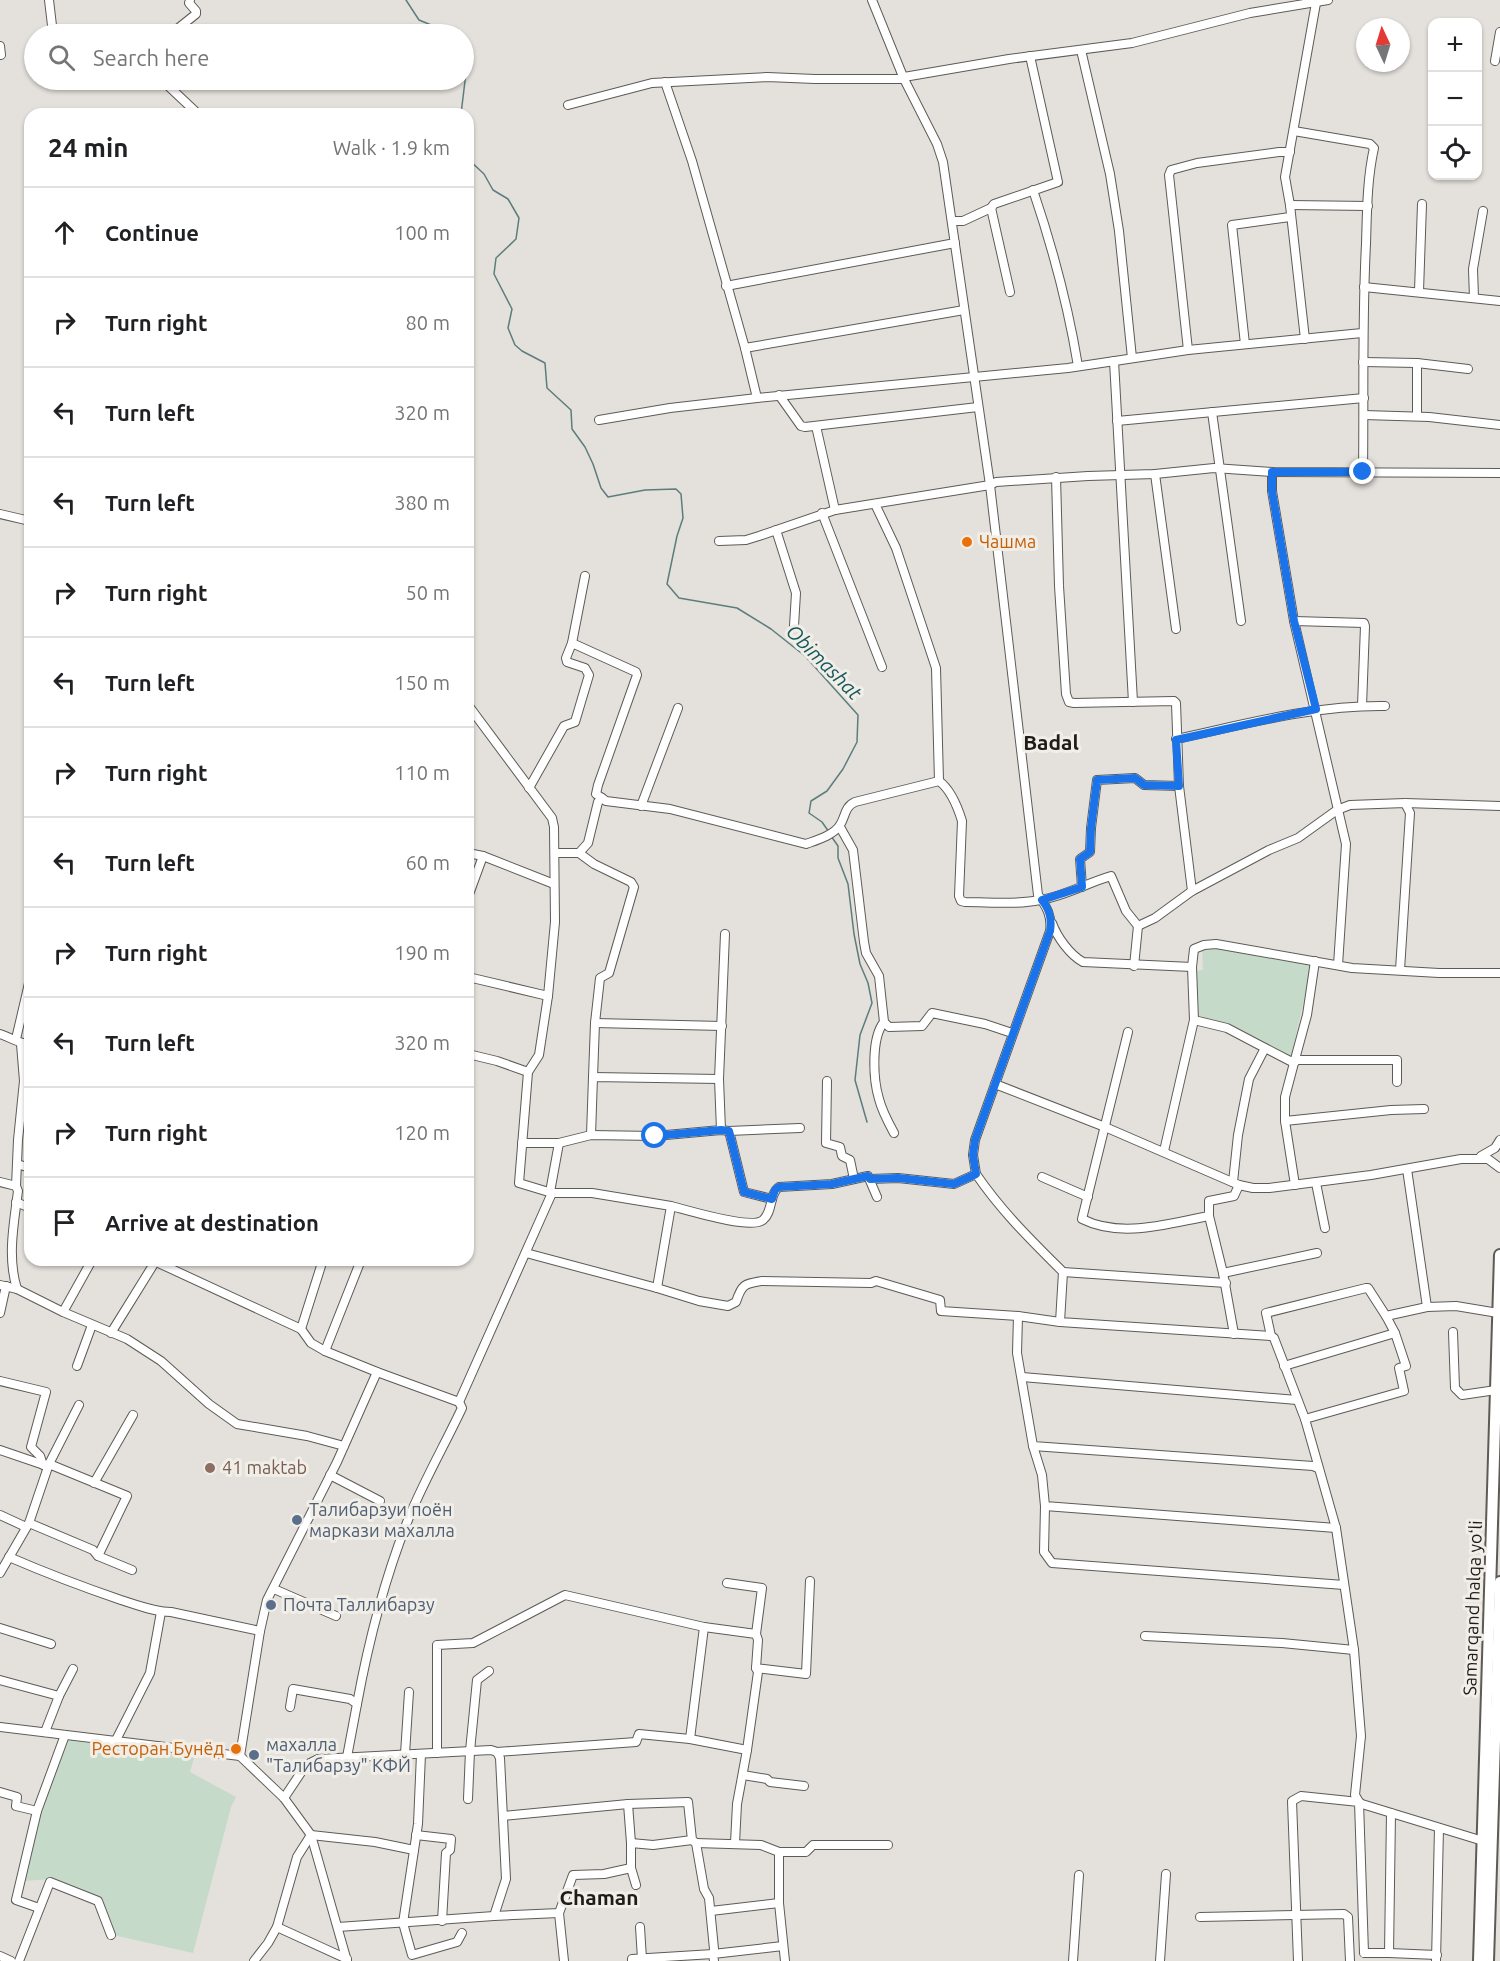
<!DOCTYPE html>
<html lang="en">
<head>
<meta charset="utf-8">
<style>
  :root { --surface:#fff; --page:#f6f6f6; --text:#202124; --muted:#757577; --line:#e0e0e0 }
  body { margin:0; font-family:Ubuntu,sans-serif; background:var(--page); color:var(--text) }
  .controls { position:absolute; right:18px; top:18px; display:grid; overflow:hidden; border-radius:12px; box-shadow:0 2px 4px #0004 }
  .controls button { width:54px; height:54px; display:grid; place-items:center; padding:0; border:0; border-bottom:2px solid var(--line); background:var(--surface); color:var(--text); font:30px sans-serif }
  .compass { position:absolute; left:1356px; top:18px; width:54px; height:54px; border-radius:50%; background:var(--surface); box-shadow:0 2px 4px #0004; rotate:356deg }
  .stop { position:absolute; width:18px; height:18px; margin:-14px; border:4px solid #1a73e8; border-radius:50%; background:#fff }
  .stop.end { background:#1a73e8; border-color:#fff; box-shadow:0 2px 6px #0008 }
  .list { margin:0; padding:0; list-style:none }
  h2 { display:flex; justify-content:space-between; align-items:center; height:78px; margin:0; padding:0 24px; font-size:26px }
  h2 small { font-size:20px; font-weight:400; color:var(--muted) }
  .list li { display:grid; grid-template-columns:39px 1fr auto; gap:18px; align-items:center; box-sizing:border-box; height:90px; padding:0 24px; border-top:2px solid var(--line) }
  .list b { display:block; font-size:22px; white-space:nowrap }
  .list em { font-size:20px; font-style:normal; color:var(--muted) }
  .icon { flex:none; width:33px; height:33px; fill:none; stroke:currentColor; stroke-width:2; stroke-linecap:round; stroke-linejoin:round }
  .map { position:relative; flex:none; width:1500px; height:1961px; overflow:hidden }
  .search { position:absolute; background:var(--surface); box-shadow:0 2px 4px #0004; left:24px; top:24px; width:450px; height:66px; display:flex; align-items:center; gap:15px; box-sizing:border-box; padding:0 21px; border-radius:33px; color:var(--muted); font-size:22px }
  .panel { position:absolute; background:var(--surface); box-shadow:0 2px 4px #0004; left:24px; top:108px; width:450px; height:1158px; border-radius:18px }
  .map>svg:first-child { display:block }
  .green { fill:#c6dac9 }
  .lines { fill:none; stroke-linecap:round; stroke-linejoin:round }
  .stream { stroke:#5c7d7e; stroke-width:1.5 }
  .minor-casing { stroke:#5e5b56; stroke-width:10 }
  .highway-casing { stroke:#5e5b56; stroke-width:14 }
  .minor { stroke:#fff; stroke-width:8 }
  .highway { stroke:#fff; stroke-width:10 }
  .route { stroke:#1a73e8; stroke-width:8 }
  .food-dot { fill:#e8710a; stroke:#f1eee8; stroke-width:2 }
  .education-dot { fill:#8d6e63; stroke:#f1eee8; stroke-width:2 }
  .service-dot { fill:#5c6f8a; stroke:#f1eee8; stroke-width:2 }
  .labels { text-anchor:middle; stroke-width:6; stroke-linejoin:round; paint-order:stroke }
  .food-label { font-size:18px; fill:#c56008; stroke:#f1eee8; text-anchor:start }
  .education-label { font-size:18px; fill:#785e54; stroke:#f1eee8; text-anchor:start }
  .service-label { font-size:18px; fill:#4e5e75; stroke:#f1eee8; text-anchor:start }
  .street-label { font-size:18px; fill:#1e1c1a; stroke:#f1eee8 }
  .water-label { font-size:20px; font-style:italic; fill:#15585c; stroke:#f1eee8 }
  .quarter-label { font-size:21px; font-weight:bold; fill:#1e1c1a; stroke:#f1eee8 }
</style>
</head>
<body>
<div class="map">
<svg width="1500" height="1961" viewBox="0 0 1500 1961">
  <rect width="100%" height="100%" fill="#e4e0db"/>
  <g class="green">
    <path d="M1202,945L1312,964L1291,1057L1227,1024L1197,1015L1196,971L1203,970Z"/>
    <path d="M68,1740L89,1743L94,1748L99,1749L108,1743L195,1754L190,1772L236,1797L231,1807L193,1953L113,1935L100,1899L53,1879L22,1881L42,1807Z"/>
  </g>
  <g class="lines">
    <g class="stream">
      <path d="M406,0L419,20L453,34"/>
      <path d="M461,114L469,48L464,42"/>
      <path d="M468,159L484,174L493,190L508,199L519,218L516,239L496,258L494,274L512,309L508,328L515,345L522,351L545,363L547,388L571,410L572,429L585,447L593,464L601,488L608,497L645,490L676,489L681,494L683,518L677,536L667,584L679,598L737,608L771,629L805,656L858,715L857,742L843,769L827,791L811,801L809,813L822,822L829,832"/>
      <path d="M831,836L838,846V858L848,884L854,934L860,964L868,983L872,1003L860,1035L855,1080L867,1122"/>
    </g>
    <g class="minor-casing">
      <g id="minor">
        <path d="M49,0L53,34"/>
        <path d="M872,0L904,79L937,144L943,162L990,485L1038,895C1047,907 1052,916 1050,931L975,1140L973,1155L976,1174"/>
        <path d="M171,34L196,14V11L189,3L190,0"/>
        <path d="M0,46L1,55"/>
        <path d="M1081,50L1110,174L1119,231L1132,358"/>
        <path d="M1495,61L1500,32"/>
        <path d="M904,77L1009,59L1132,43L1250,13L1328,0"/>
        <path d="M162,80L198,114"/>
        <path d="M665,82L692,161L745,348L757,398"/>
        <path d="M568,105L652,83L767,77L815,79H904"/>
        <path d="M1294,131L1370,144L1374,148C1367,179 1367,212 1366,244C1362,320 1364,396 1363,472"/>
        <path d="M1033,190C1053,249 1068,305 1078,366"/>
        <path d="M1290,205L1368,206"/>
        <path d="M991,208L1010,292"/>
        <path d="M952,221H963L991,208L994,204L1058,182L1030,56"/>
        <path d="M726,286L955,243"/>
        <path d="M1364,287L1500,301"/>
        <path d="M1419,291L1422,204"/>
        <path d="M1474,298L1473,269L1483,211"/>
        <path d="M1305,339L1290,205L1285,177L1316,3"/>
        <path d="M1245,344L1232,225L1290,217"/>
        <path d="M745,348L964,310"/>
        <path d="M1188,350L1169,175L1171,170L1197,163L1279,152H1290"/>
        <path d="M1114,361L1133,702"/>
        <path d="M1363,362L1417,363L1468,369"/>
        <path d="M779,395L801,426L805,427L978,407"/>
        <path d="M1212,412L1241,621"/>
        <path d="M1364,415L1429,417L1500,425"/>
        <path d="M1417,416V363"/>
        <path d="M599,420L670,408L757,398L1068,368L1188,350L1362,333"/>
        <path d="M1117,421L1364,398"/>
        <path d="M816,426L835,510"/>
        <path d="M1272,472V491L1294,621L1346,844L1338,965"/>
        <path d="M1155,474L1176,629"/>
        <path d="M1056,477L1059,586L1066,694L1069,702L1074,703L1174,701L1176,703L1179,786L1192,891"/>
        <path d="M875,504L896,548L936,668L939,781C950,789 958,808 962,821L959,896L961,901L965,902C990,902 1016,905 1040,900C1065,896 1087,883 1111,876L1126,911L1138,926"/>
        <path d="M822,513L882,667"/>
        <path d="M0,514L30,521"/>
        <path d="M776,530L796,593L794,626"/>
        <path d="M719,541L746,540L759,536L835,510L990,485L996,482L1088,476L1155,474L1214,468L1272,472L1500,473"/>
        <path d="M1294,621L1364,623L1365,626L1362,706"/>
        <path d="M572,643L636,672L637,675L598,785L596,794L602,798"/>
        <path d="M468,705L552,818L554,827L555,922L548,996L539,1055L528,1072L519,1183L552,1193H592L671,1206L657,1288"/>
        <path d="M1176,739C1246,724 1314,705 1385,706"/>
        <path d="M529,788L564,726L575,722L589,675L585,668L567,662L566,658L572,643L585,576"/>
        <path d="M641,806L678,708"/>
        <path d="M840,827L853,850L864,942L866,953L879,976L884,1022L889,1027L922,1026L932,1013L985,1024L1012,1033"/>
        <path d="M468,853L483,856L554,884"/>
        <path d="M556,853H579L588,843L598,802L602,798L606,801L670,809L806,844C817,840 834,835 840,825C846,816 844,807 855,802L939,781"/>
        <path d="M579,853L594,864L631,882L634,887L609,973L600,978L595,1023L593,1077"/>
        <path d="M1082,887L1080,859L1090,852L1091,828L1097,780L1135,778L1144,785L1179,786"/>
        <path d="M468,897L483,856"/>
        <path d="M1052,923C1057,937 1070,955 1083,962L1192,967"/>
        <path d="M1138,926L1155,918L1192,891L1269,850L1298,838L1337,810L1350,805L1405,803L1500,806"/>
        <path d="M1134,966L1138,926"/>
        <path d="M1400,970L1410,813L1405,803"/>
        <path d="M468,977L548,996"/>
        <path d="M1194,1020L1227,1028L1265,1048"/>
        <path d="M884,1022C871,1038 873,1079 879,1099C882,1111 888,1122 894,1133"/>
        <path d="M595,1023L722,1026"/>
        <path d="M1128,1032L1082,1219C1122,1239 1169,1223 1209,1216V1201L1234,1196L1239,1185"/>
        <path d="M0,1034C10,1037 19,1044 30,1044"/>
        <path d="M16,1039L30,979"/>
        <path d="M468,1054L497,1061L528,1072"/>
        <path d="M827,1081L826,1143L840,1147L842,1156L850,1160L854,1179"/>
        <path d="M995,1084L1105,1127L1239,1185L1253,1188H1269L1371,1175L1461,1159H1488L1500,1168"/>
        <path d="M1285,1121L1391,1110L1424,1109"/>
        <path d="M721,1130L719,1079L725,934"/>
        <path d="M591,1135L593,1077L719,1079"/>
        <path d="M522,1143H559L591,1135L655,1136L721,1130L729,1131"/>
        <path d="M1164,1151L1194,1020L1192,967L1194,949L1204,945L1216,944L1352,968L1439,973H1500"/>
        <path d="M1481,1156L1495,1148L1500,1140"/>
        <path d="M17,1164L30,1168"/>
        <path d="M1407,1169L1427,1307L1456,1306L1498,1313"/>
        <path d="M1042,1177L1088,1197"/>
        <path d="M870,1179L898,1178L954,1184L976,1174C1002,1212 1031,1240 1063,1272L1060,1322L1271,1336L1274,1338L1305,1419L1336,1528L1354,1650L1361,1736L1355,1795L1359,1802L1362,1804L1483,1841"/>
        <path d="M0,1182L16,1186"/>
        <path d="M1233,1182L1238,1135L1249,1079L1265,1048L1294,1063L1307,1015L1315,961"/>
        <path d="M1316,1183L1325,1228"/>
        <path d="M1295,1185L1285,1121V1097L1294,1063L1297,1060H1397V1082"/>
        <path d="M550,1192L559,1143"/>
        <path d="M772,1199L744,1192L729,1131L800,1128"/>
        <path d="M16,1202L30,1208"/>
        <path d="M671,1206C687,1210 751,1230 763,1220C773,1212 769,1194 779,1187L832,1184L868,1176L877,1197"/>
        <path d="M1209,1216L1223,1273L1234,1334"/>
        <path d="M526,1253L657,1288L699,1301L728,1306L736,1302C742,1284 744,1284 762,1281L871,1283L876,1281L940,1300L941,1311L1018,1316L1060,1322"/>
        <path d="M152,1260L301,1329L311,1343L325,1351L377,1372L459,1402L552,1193"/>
        <path d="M1063,1272L1226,1283"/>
        <path d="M1223,1273L1317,1253"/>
        <path d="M0,1285L17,1289L63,1312L127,1339L161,1361L209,1404L237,1424L307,1436L344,1446"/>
        <path d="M17,1289C7,1257 14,1223 18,1191L16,1186L18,1140L24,1081L21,1044"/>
        <path d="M63,1312L92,1260"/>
        <path d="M0,1313L6,1286"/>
        <path d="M1018,1316L1017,1353L1033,1446L1313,1466L1318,1468"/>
        <path d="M301,1329L321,1266L319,1260"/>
        <path d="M1453,1332L1455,1388L1462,1395L1496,1390"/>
        <path d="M111,1333L155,1262"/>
        <path d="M1271,1336L1266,1313L1366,1288H1368L1386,1316L1427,1307"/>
        <path d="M325,1351L361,1260"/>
        <path d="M77,1366L92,1325"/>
        <path d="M1284,1366L1395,1333L1386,1316"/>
        <path d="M1022,1377L1297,1400"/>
        <path d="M0,1381L46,1392L31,1447L40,1456L43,1465"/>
        <path d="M1305,1419L1404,1391L1399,1368L1406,1366L1395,1333"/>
        <path d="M1033,1446L1042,1475L1045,1506L1336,1528"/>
        <path d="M0,1450L44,1465"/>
        <path d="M49,1464L127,1496L98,1556"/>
        <path d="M330,1475L380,1501"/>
        <path d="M94,1483L133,1415"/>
        <path d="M1045,1506L1044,1552L1052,1563L1344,1585"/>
        <path d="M0,1515L26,1527"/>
        <path d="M29,1523L93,1550L98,1556L132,1570"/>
        <path d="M9,1557C46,1573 83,1587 121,1600C137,1605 154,1612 171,1612L260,1631"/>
        <path d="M0,1573L29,1523L49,1464L79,1405"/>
        <path d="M727,1583L762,1588L756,1634"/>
        <path d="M274,1589L336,1616"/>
        <path d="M704,1627L756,1634L758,1640L756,1668L806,1674L810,1581"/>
        <path d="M0,1628L51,1644"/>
        <path d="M1145,1636L1282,1643L1354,1650"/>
        <path d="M0,1680L59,1696L45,1732"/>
        <path d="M59,1696L73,1669"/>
        <path d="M357,1704C369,1639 385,1576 410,1515C425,1479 445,1444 462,1408L459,1402"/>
        <path d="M290,1707L293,1689L350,1699L357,1704L347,1757"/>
        <path d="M0,1727L240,1756L284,1798L311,1835L347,1961"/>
        <path d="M116,1740L150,1673L161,1612"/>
        <path d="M747,1750L758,1672L756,1668"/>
        <path d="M497,1752L636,1742L639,1734L690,1739L747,1750L737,1804L735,1843"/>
        <path d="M437,1753V1645L473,1643L565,1595L704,1627L690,1739"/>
        <path d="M405,1754L409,1692"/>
        <path d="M421,1754L418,1824L403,1923L412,1955L457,1942L462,1933"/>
        <path d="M240,1756L260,1631L267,1600L337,1462L377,1372"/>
        <path d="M743,1775L767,1779L770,1782L804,1786"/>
        <path d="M0,1792L17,1797L16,1806L37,1811L16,1900L39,1908"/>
        <path d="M284,1798L306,1765L318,1759L491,1750L497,1752L500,1758L506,1879L494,1916L338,1927"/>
        <path d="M468,1799L470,1751L477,1680L489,1671"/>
        <path d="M628,1804L688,1802L692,1840L696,1843L704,1889L709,1898L714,1949L713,1954L632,1959V1961"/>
        <path d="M37,1811L65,1735"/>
        <path d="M503,1816L628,1804L631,1843V1868"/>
        <path d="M416,1835L451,1839L450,1850L446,1853L442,1921"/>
        <path d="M631,1843L653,1845L692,1840"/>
        <path d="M696,1843L761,1845L779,1852V1903L785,1961"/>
        <path d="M779,1852H806L813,1845H888"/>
        <path d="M711,1911L779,1903"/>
        <path d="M559,1913L564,1961"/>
        <path d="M494,1916L559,1913L573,1875L604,1874L631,1868L636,1885"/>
        <path d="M1200,1917L1344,1914L1348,1917L1350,1961"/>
        <path d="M277,1927L297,1857L311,1835L375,1842L414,1850"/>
        <path d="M640,1927L642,1959"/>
        <path d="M1389,1953L1437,1955"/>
        <path d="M0,1956L11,1961"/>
        <path d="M19,1961L50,1882L98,1901L111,1935"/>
        <path d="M254,1961L268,1943L277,1927L347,1959"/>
        <path d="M714,1961L713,1954L783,1946"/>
        <path d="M1073,1961L1079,1875"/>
        <path d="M1160,1961L1166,1874"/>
        <path d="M1298,1961L1292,1801L1301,1796L1359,1802L1364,1953H1389L1391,1813"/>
        <path d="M1436,1961L1439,1828"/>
      </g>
    </g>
    <g class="highway-casing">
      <g id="highway">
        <path d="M1479,1961L1500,1255"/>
        <path d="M1488,1961L1500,1582"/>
      </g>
    </g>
    <use href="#minor" class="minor"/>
    <use href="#highway" class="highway"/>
  </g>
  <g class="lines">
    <path class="route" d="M655,1136L721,1130L729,1131L744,1192L772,1199L775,1190L779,1187L832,1184L868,1176L870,1179L898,1178L954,1184L976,1174L973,1155L975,1140L1050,931C1052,919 1050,910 1042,900L1082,887L1080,859L1090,852L1091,828L1097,780L1135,778L1144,785L1179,786L1176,740L1316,709L1294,621L1272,491V472H1363"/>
  </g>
  <g class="food-dot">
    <circle cx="967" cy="542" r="6"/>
    <circle cx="236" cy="1749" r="6"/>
  </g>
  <circle class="education-dot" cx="210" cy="1468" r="6"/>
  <g class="service-dot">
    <circle cx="297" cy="1520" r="6"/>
    <circle cx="271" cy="1605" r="6"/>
    <circle cx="254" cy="1755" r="6"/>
  </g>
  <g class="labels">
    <g class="food-label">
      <text x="979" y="548">Чашма</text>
      <text x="224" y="1755" text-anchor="end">Ресторан Бунёд</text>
    </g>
    <g class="education-label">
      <text x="222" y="1474">41 maktab</text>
    </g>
    <g class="service-label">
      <text x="309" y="1516">Талибарзуи поён<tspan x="309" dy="21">маркази махалла</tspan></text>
      <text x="283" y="1611">Почта Таллибарзу</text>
      <text x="266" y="1751">махалла<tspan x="266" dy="21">"Талибарзу" КФЙ</tspan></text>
    </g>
    <g class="street-label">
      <text transform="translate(1473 1608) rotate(-88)" y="6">Samarqand halqa yoʻli</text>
    </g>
    <g class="water-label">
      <text transform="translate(824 662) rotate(45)" y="7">Obimashat</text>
    </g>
    <g class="quarter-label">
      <text x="1051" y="750">Badal</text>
      <text x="599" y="1905">Chaman</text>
    </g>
  </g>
</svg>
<div class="controls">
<button>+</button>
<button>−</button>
<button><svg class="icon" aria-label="locate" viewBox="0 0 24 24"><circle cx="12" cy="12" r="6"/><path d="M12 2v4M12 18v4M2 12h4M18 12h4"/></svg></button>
</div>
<svg class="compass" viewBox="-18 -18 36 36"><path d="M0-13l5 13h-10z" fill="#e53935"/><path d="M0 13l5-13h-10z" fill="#757577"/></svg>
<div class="stop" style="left:655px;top:1136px"></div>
<div class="stop end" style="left:1363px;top:472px"></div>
<div class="search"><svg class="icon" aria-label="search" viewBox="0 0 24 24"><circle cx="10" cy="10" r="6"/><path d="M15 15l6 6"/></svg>Search here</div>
<section class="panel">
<h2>24 min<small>Walk · 1.9 km</small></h2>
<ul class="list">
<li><svg class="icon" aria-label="ahead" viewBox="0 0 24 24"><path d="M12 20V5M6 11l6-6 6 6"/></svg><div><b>Continue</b></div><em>100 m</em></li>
<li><svg class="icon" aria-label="right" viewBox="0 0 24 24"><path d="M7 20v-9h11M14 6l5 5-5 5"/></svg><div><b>Turn right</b></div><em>80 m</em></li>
<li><svg class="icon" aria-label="left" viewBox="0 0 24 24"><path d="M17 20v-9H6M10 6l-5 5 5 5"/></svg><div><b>Turn left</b></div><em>320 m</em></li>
<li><svg class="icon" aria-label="left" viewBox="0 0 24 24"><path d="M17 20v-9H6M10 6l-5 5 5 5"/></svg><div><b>Turn left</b></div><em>380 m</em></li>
<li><svg class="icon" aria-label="right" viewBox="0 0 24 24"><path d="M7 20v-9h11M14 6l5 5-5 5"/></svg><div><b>Turn right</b></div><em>50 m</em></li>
<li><svg class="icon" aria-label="left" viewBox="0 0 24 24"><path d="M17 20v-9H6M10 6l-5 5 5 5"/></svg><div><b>Turn left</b></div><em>150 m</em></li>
<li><svg class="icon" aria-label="right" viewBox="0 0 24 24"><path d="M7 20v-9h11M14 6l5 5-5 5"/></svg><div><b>Turn right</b></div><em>110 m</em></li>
<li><svg class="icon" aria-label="left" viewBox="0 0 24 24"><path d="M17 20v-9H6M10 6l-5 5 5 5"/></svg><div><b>Turn left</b></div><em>60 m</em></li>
<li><svg class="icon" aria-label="right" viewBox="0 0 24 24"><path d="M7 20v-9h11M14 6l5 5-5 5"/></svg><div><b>Turn right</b></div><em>190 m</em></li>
<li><svg class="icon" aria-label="left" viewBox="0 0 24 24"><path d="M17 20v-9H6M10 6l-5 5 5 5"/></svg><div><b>Turn left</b></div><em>320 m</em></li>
<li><svg class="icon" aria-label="right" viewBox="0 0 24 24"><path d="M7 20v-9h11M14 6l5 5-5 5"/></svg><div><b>Turn right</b></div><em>120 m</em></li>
<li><svg class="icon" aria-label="arrive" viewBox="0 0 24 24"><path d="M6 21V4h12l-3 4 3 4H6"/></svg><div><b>Arrive at destination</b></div></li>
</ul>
</section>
</div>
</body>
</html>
